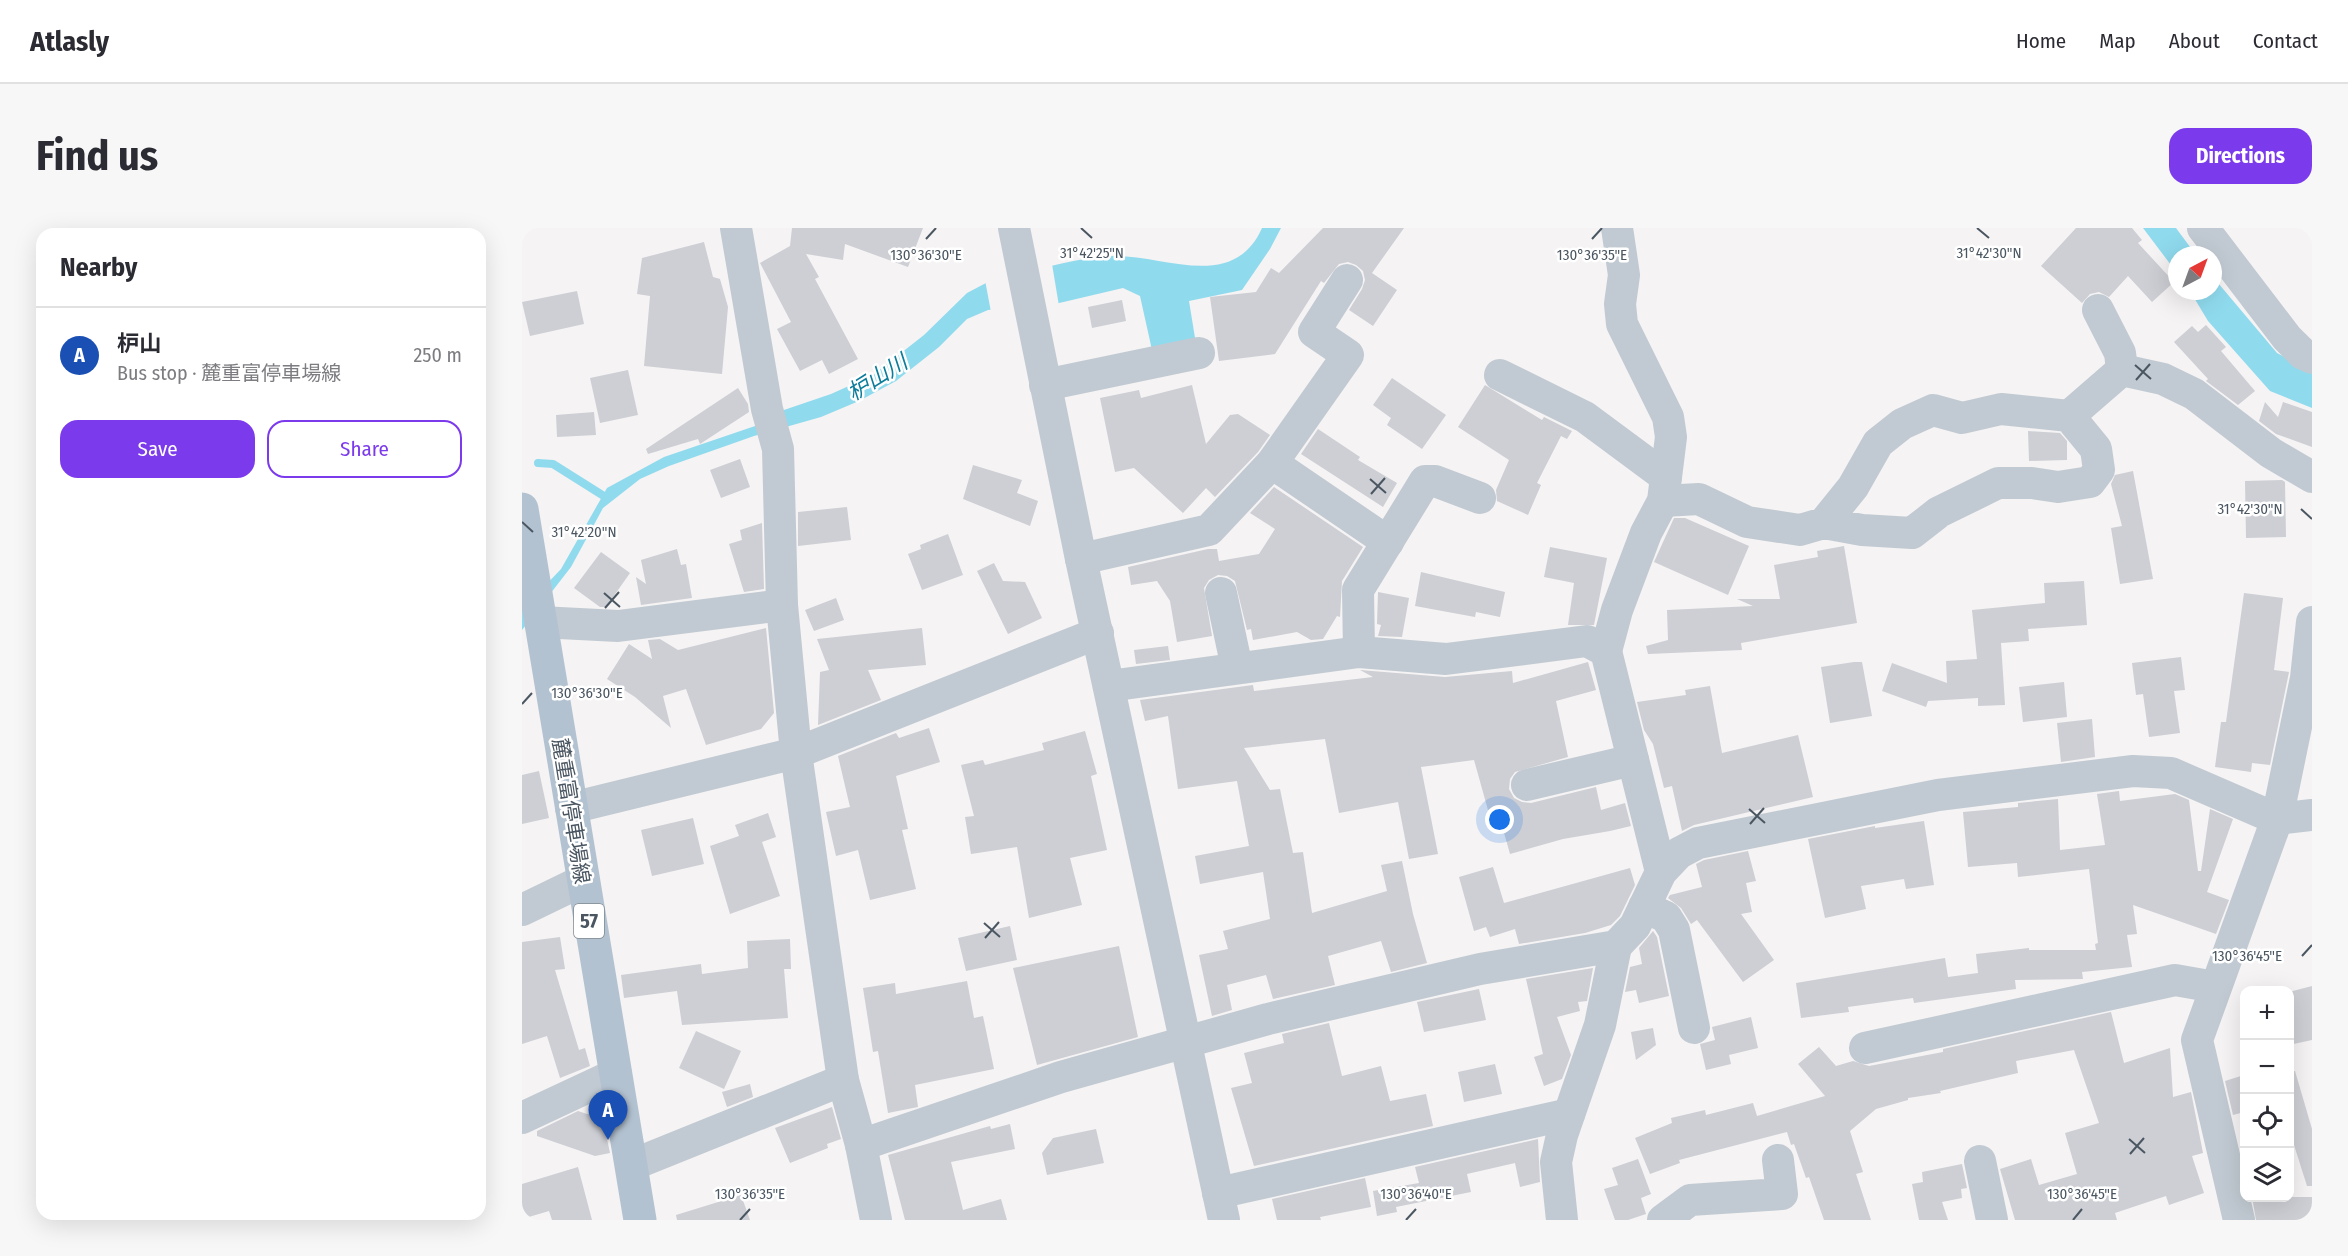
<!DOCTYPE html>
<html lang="en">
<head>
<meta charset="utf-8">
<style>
  :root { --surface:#fff; --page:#f7f7f7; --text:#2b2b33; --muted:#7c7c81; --line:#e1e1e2; --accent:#7c3aed }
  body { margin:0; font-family:"Fira Sans Condensed","Noto Sans JP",sans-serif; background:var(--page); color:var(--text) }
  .controls { position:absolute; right:18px; bottom:18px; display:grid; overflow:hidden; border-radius:12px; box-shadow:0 6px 24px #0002 }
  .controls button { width:54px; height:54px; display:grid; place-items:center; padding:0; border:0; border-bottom:2px solid var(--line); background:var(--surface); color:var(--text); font:30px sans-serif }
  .compass { position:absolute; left:1646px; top:18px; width:54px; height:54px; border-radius:50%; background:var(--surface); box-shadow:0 6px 24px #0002; rotate:41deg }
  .you { position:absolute; left:978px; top:592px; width:21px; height:21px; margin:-15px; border:4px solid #fff; border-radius:50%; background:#1a73e8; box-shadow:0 0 0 9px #1a73e833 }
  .badge { display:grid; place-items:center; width:39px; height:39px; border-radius:50%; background:var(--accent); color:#fff; font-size:20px; font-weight:700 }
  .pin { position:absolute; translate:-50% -50px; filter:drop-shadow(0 2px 3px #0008) }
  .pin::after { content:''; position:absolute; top:32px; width:21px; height:18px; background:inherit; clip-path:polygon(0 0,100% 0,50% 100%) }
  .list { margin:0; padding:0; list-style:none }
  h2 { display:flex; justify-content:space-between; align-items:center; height:78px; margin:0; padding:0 24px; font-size:26px }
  h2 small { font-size:20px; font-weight:400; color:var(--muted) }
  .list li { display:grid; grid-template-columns:39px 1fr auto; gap:18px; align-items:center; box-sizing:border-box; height:96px; padding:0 24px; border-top:2px solid var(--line) }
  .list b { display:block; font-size:22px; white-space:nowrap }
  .list p { margin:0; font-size:20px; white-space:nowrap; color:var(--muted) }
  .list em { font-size:20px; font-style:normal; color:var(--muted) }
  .actions { display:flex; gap:12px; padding:18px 24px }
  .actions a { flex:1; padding:14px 0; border:2px solid var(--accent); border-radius:18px; text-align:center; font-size:21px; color:var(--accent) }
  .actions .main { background:var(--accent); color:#fff }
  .icon { flex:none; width:33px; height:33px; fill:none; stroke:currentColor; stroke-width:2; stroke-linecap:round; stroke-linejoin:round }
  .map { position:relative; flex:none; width:1790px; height:992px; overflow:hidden; border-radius:18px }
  header { display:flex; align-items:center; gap:36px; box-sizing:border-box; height:84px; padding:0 30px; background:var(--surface); border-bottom:2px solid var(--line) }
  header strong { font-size:28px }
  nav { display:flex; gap:33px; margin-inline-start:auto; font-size:21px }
  .intro { display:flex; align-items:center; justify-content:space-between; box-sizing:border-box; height:144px; padding:0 36px }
  h1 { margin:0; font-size:42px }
  .button { padding:15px 27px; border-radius:18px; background:var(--accent); color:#fff; font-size:21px; font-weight:700 }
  main { display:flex; gap:36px; padding:0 36px }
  aside { flex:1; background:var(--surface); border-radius:18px; box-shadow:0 6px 24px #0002 }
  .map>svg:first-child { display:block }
  .water { fill:#90daee }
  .pier { fill:#f5f3f3 }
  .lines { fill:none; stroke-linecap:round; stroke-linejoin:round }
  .stream { stroke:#90daee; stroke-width:8 }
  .building { fill:#cdcfd5 }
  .minor { stroke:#c1cad2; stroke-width:32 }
  .major { stroke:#b3c2d1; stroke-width:33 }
  .ticks { fill:none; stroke:#4a5661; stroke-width:2 }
  .labels { text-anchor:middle; stroke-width:5; stroke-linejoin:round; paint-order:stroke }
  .shield { fill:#fff; stroke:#808990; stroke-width:1.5 }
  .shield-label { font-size:20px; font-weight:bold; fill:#4a5661 }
  .street-label { font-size:21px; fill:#4a5661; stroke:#fff }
  .water-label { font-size:22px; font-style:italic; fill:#0c7c9b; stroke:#fff }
  .ticks-label { font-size:15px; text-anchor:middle; fill:#4a5661; stroke:#fff; stroke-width:5; stroke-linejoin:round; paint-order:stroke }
</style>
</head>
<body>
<header>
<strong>Atlasly</strong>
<nav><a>Home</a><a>Map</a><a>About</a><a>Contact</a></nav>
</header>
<div class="intro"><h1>Find us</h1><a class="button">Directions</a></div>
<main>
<aside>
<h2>Nearby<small></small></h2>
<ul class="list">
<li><span class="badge" style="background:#1a4fb4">A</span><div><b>枦山</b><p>Bus stop · 麓重富停車場線</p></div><em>250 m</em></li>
</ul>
<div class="actions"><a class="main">Save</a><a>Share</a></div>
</aside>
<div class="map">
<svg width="1790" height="992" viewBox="0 0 1790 992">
  <rect width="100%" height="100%" fill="#f5f3f3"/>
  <g class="water">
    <path d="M740,0H759L748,21L720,62L667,73L674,116L630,122L618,68L601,60L533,76L466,82L445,91L417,119L374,153L337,173L299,189L232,208L147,238L118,251L81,280L49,339L0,402V382L39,341L85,260L142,229L236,197L259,183L309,166L351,147L402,107L445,65L464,55C505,45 548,30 590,28C641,26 711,65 740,0Z"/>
    <path d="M1621,0H1654L1674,27H1655V45Z"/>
    <path d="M1691,49L1755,125L1790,143V180L1748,163L1686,93L1668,63H1691Z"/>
  </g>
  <path class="pier" d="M530,36L537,78L469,84L463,52Z"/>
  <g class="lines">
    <path class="stream" d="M16,235L31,236L85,270"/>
  </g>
  <g class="building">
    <path d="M270,0H401L386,39L323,16L321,32L284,26L297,49L293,51L336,131L307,146L300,132L278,143L255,101L269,94L238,35L268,18Z"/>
    <path d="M801,0H882L850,45L875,62L851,98L827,82L840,61L843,52L841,43L834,37L826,34L817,36L802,55L799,53L753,126L697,133L688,69L734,64L749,40L757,45Z"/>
    <path d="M1554,0H1610L1620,12L1616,15L1652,54L1630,74L1606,48L1587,69L1577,64L1568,66L1560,75L1519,38Z"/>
    <path d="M182,14L191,49L198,51L206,79L200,146L122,138L128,68L115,66L120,30Z"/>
    <path d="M55,63L62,96L8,108L0,74Z"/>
    <path d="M600,72L604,93L570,100L566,79Z"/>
    <path d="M1684,97L1704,119L1699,123L1733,163L1716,177L1684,153L1686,151L1652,114L1670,98L1676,104Z"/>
    <path d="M106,142L116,187L78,195L68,150Z"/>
    <path d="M870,150L924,187L900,221L865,197L869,190L851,177Z"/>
    <path d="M670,157L684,216L708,187L716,186L748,207L736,224L693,269L684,260L661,285L612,240L593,244L578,170L617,162L619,170Z"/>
    <path d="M963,157L1020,192L1022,189L1050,203L1045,211L1039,208L1015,255L1019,257L1006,287L975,273L974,262L987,232L936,199Z"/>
    <path d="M216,160L226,176L227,184L178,216L176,211L126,226L124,221Z"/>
    <path d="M1743,174L1756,189L1761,174L1790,184V219L1754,206L1737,193Z"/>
    <path d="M72,184L74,207L35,209L34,187Z"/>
    <path d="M796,201L838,229L836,232L875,255L861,279L779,226Z"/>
    <path d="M1506,203L1538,205L1545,213V232L1507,233Z"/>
    <path d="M218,231L228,259L199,270L188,242Z"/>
    <path d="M451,237L500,252L495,265L516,273L508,298L441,271Z"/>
    <path d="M1611,243L1631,351L1598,356L1589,300L1600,298L1589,256L1593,247Z"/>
    <path d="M1760,252L1763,254L1764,309L1724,310L1723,253Z"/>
    <path d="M752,259L841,319L820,353L818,389L815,388L801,411L789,412L775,404L731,412L729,401L725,402L713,353L705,348L696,347L687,352L682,360L690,408L655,414L648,373L635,353L609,357L606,339L686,321H695L697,333L737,326L753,301L728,285Z"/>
    <path d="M325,279L329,312L276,318V284Z"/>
    <path d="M1152,290H1163L1227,318L1206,367L1132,334Z"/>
    <path d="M240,295L242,361L222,364L207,316L220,312L218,302Z"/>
    <path d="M426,306L441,347L400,362L386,326L399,321L398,317Z"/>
    <path d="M1322,318L1335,395L1219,415L1220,422L1126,426L1124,418L1146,412L1145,382L1231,378L1215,371H1258L1252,337L1296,329L1295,323Z"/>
    <path d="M1028,319L1085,330L1072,397H1046L1052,355L1022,349Z"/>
    <path d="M155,321L159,337L164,336L170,370L119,377L114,349L124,356L119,332Z"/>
    <path d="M79,324L108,345L84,379H78L52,360Z"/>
    <path d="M472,335L481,353L503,354L520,390L486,406L455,343Z"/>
    <path d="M899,344L983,364L978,389L954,384L953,389L893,378Z"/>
    <path d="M1562,353L1565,397L1506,401L1507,413L1479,415L1483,477L1456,478V470L1406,473L1404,479L1360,463L1370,435L1425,455L1424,433L1455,431L1450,382L1523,375L1522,355Z"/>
    <path d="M856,364L887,370L880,409L856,408L859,397L855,396Z"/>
    <path d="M1722,365L1761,370L1752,442L1767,444L1748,537L1730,535L1729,544L1693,539L1699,494H1704Z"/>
    <path d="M314,370L322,392L292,403L283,382Z"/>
    <path d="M244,400L252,485L239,501L184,517L164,461L141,468L149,500L113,469L85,451L107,416L130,431L126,412L138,411L156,422Z"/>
    <path d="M400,400L404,437L346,442L359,472L296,497L298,444L307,442L295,411Z"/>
    <path d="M646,418L648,432L614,436L612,422Z"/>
    <path d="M1659,429L1663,462L1652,463L1658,505L1627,509L1621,466L1614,467L1610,435Z"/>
    <path d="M1066,434L1074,462L1034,473L1046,529L993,544L988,551L987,561L992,570L1000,574L1009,575L1074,559L1079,582L1103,575L1109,598L1088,603L1041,611L988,626L975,580L966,582L952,532L899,539L916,626L887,631L876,574L817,585L803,511L722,520L748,562L758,561L771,625L781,624L790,685L865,663L859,637L880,633L891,686L905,735L869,744L859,713L806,728L813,757L751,771L744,747L705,757L710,782L690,788L677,727L706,721L701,703L748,691L741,644L678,656L673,628L727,618L715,553L656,561L646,488L623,493L618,472L731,457L732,463L851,449L838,442L923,449L990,443L991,455Z"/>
    <path d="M1332,434H1340L1350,488L1308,495L1299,439Z"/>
    <path d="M1542,454L1545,489L1501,494L1497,459Z"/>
    <path d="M1188,458L1200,525L1276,507L1291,569L1172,597L1160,603L1150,558L1142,560L1131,516L1122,502L1115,474L1164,467L1163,462Z"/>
    <path d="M1570,491L1573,529L1539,534L1535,495Z"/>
    <path d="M407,500L418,534L374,548L386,601L380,602L394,661L348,672L336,622L314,628L304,584L328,579L316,528L374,505L377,510Z"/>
    <path d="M563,503L575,546L569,548L585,622L548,630L560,677L507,690L495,619L449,626L443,589L452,588L439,537L461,532L463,537L522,522L520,515Z"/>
    <path d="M17,543L27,590L0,596V547Z"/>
    <path d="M1597,563L1598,573L1653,566L1667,572L1676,643H1679L1688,581L1711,591L1685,664L1707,672L1694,706L1611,677L1615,706L1605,707L1610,739L1560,744L1561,751L1493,752L1494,761L1392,775L1391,770L1326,779L1327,784L1279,790L1274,755L1423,730L1426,749L1456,745L1454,726L1507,720V722H1574L1573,716L1576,715L1567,641L1496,649L1495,635L1446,639L1441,584L1496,579V575L1536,571L1538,622L1583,617L1575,566Z"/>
    <path d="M246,585L254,609L240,614L258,668L208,686L188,618L217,608L213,597Z"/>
    <path d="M171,590L182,636L130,648L119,602Z"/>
    <path d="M1402,593L1412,657L1384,661L1382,651L1339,658L1344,681L1303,690L1286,611L1353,598V600Z"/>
    <path d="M1226,623L1234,653L1224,655L1230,684L1219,686L1252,732L1221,754L1175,692L1169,696L1159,680L1146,670L1148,667L1180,659L1174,636L1182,632Z"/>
    <path d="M971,639L982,675L1108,640L1113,657L1098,688L1089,697L1063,705L997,716L993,701L968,709L964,699L952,703L937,649Z"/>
    <path d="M488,698L495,732L444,743L436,710Z"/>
    <path d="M1131,703L1135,709L1147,768L1117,775L1114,762L1103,764L1108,739L1120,736L1117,720Z"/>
    <path d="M38,709L43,741L33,742L57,822L63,820L68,838L38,850L25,808L0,816V714Z"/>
    <path d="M268,711L269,741H262L266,790L160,797L155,763L102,770L99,747L179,736L180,746L226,740L225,713Z"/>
    <path d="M597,718L616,809L515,837L491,740Z"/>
    <path d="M1071,740L1065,773L1056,774L1058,783L1035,789L1049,827L1040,851L1022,858L1012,829L1021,826L1004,751Z"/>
    <path d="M445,753L452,790L461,788L472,841L393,857L396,879L366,885L356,823L351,824L341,760L373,755L374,766Z"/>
    <path d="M1790,758V812L1767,817V764Z"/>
    <path d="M957,761L964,792L902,804L895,774Z"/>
    <path d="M1589,784L1602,835L1648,820L1651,869L1669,864L1681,925L1670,928L1682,965L1647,977L1644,968L1593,985L1595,992H1493L1478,941L1509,931L1517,957L1555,946L1543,905L1577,895L1552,822L1494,833L1496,845L1418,863L1419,865L1386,870V872L1354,881L1328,903L1341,944L1334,946L1349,992H1302L1287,949L1284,950L1272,916L1269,917L1265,904L1157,932L1158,935L1128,946L1113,910L1150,895L1149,890L1183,882L1184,887L1231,875L1235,888L1303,868L1276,836L1297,819L1314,838L1331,833L1347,838L1421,824V821Z"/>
    <path d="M1229,789L1236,820L1207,827L1209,836L1184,842L1178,816L1193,812L1190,799Z"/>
    <path d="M807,795L820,848L859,838L868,873L904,866L911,898L732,938L709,860L730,855L722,825L762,815L760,806Z"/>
    <path d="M1131,800L1134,817L1114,832L1109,804Z"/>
    <path d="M174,803L219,823L202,861L157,840Z"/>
    <path d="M973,836L980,866L942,874L936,844Z"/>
    <path d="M1773,843L1790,901V958H1785L1767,901V844Z"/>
    <path d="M1722,847V884L1711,887L1703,853Z"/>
    <path d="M228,856L231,869L205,879L200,864Z"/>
    <path d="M310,879L319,911L305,916L306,920L268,935L253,900Z"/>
    <path d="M56,883L65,886L79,883L88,925L73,928L15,908V903Z"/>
    <path d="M488,896L493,921L429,934L441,982L479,971L485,992H383L366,927L468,898L469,901Z"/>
    <path d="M574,901L582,935L525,947L520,925L531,910Z"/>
    <path d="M1016,911L1018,954L998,959L993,935L945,946L949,964L874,979L875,984L855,988L851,963L897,955L893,939Z"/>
    <path d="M1116,931L1129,966L1119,970L1124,986L1106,992H1093L1082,961L1096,957L1090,940Z"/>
    <path d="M1440,936L1445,960L1439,961L1440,970L1420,974L1426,992H1397L1390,956L1401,954L1400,944Z"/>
    <path d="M56,939L70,992H30L27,983L0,991V956Z"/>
    <path d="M843,950L849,979L798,989L799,992H755L750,971Z"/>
    <path d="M219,967L228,992H155L154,987Z"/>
    <path d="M1730,969H1790V992H1734Z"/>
  </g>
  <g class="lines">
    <g class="minor">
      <path d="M214,0L245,181L256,221L260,377"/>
      <path d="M492,0L559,331L702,992"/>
      <path d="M1681,0L1765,110L1781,126L1790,130"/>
      <path d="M1576,82L1598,125L1600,142"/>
      <path d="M978,147L1063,189L1144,249"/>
      <path d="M523,157L677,125"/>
      <path d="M1547,188L1600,142L1641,151L1672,166L1749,225L1790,249"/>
      <path d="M750,235L866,314"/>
      <path d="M1141,273L1177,271L1225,294L1278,302L1302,295L1340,302L1390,305L1417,284L1476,255H1510L1536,259L1568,254L1577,242L1574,221L1547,188L1479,181L1440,190L1411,182L1380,196L1356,215L1331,259L1302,295"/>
      <path d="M559,331L687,302L750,235L826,127L792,104L825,52"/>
      <path d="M699,365L715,440"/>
      <path d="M18,394L96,398L260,377L274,525L321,852"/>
      <path d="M1084,423L1095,382L1124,305L1141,273L1149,209L1146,189L1100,96L1098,76L1102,47L1095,0"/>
      <path d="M837,424L836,362L903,253H913L958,270"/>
      <path d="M587,458L837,424L924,431L1065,413L1084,423L1139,644"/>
      <path d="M1005,557L1111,532"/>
      <path d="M49,580L274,525L576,405"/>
      <path d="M1122,679L1144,689L1152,702L1172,800"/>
      <path d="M0,682L60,653"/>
      <path d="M1343,820L1653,752L1693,759"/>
      <path d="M0,890L94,846"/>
      <path d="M339,917L539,849L746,791L958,741L1094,718L1113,698L1139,644L1157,625L1176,615L1416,567L1611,543L1649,545L1755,591L1790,587"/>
      <path d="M1458,933L1470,992"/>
      <path d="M110,937L321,852L339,917L354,992"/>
      <path d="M696,965L1047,886"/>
      <path d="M1040,992L1034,934L1040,907L1078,797L1094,718"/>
      <path d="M1141,992L1168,972L1260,966L1256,932"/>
      <path d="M1717,992L1675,812L1755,591L1784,450L1790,394"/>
    </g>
    <path class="major" d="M0,281L118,992"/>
  </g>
  <path class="ticks" d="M559,0L570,10M1455,0L1467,10M404,11L414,0M1070,11L1080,0M1613,137L1629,151M1614,152L1628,136M848,251L864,265M849,266L863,250M1779,281L1790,291M0,294L11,304M82,365L98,379M83,380L97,364M0,476L10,465M1227,581L1243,595M1228,596L1242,580M462,695L478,709M463,710L477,694M1780,728L1790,717M1607,911L1623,925M1608,926L1622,910M218,992L228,981M884,992L894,981M1551,992L1560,981"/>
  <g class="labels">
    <rect class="shield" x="52" y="676" width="30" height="34" rx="4.5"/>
    <g class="shield-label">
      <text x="67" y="700">57</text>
    </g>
    <g class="street-label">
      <text transform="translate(49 583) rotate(81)" y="7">麓重富停車場線</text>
    </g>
    <g class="water-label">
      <text transform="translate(355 149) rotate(-32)" y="8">枦山川</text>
    </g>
  </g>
  <g class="ticks-label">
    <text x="570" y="30">31°42'25"N</text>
    <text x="1467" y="30">31°42'30"N</text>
    <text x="404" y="32">130°36'30"E</text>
    <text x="1070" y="32">130°36'35"E</text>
    <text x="1728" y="286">31°42'30"N</text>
    <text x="62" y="309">31°42'20"N</text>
    <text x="65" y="470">130°36'30"E</text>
    <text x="1725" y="733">130°36'45"E</text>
    <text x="228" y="971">130°36'35"E</text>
    <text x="894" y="971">130°36'40"E</text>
    <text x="1560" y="971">130°36'45"E</text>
  </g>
</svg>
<div class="controls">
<button>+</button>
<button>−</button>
<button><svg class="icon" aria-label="locate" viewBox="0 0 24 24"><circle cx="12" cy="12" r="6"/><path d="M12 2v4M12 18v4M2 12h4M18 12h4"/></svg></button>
<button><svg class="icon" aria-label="layers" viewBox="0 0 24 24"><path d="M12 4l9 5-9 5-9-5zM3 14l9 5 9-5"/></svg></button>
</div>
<svg class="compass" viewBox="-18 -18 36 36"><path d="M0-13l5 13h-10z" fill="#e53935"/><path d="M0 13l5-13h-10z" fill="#7c7c81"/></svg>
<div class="you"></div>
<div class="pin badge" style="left:86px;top:912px;background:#1a4fb4">A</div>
</div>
</main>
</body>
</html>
